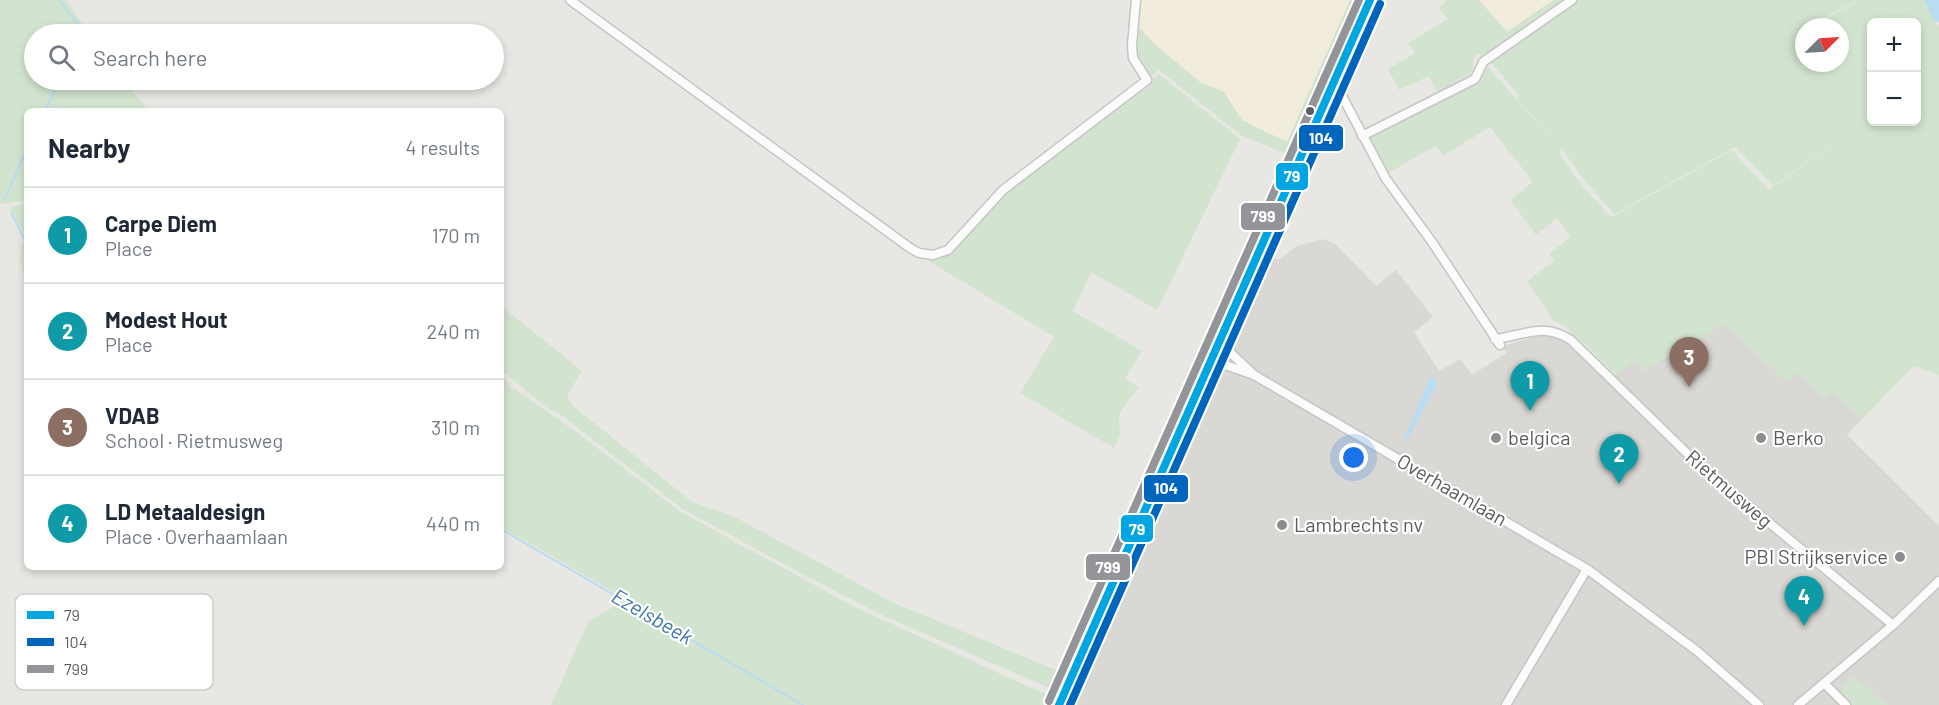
<!DOCTYPE html>
<html lang="en">
<head>
<meta charset="utf-8">
<style>
  :root { --surface:#fff; --page:#f2f2f3; --text:#1f2937; --muted:#747a83; --line:#e0e1e3; --accent:#ea580c }
  body { margin:0; font-family:Barlow,sans-serif; background:var(--page); color:var(--text) }
  .controls { position:absolute; right:18px; top:18px; display:grid; overflow:hidden; border-radius:9px; box-shadow:0 3px 9px #0003 }
  .controls button { width:54px; height:54px; display:grid; place-items:center; padding:0; border:0; border-bottom:2px solid var(--line); background:var(--surface); color:var(--text); font:30px sans-serif }
  .compass { position:absolute; left:1795px; top:18px; width:54px; height:54px; border-radius:50%; background:var(--surface); box-shadow:0 3px 9px #0003; rotate:66deg }
  .you { position:absolute; left:1354px; top:458px; width:21px; height:21px; margin:-15px; border:4px solid #fff; border-radius:50%; background:#1a73e8; box-shadow:0 0 0 9px #1a73e833 }
  .badge { display:grid; place-items:center; width:39px; height:39px; border-radius:50%; background:var(--accent); color:#fff; font-size:20px; font-weight:700 }
  .pin { position:absolute; translate:-50% -50px; filter:drop-shadow(0 2px 3px #0008) }
  .pin::after { content:''; position:absolute; top:32px; width:21px; height:18px; background:inherit; clip-path:polygon(0 0,100% 0,50% 100%) }
  .list { margin:0; padding:0; list-style:none }
  h2 { display:flex; justify-content:space-between; align-items:center; height:78px; margin:0; padding:0 24px; font-size:26px }
  h2 small { font-size:20px; font-weight:400; color:var(--muted) }
  .list li { display:grid; grid-template-columns:39px 1fr auto; gap:18px; align-items:center; box-sizing:border-box; height:96px; padding:0 24px; border-top:2px solid var(--line) }
  .list b { display:block; font-size:22px; white-space:nowrap }
  .list p { margin:0; font-size:20px; white-space:nowrap; color:var(--muted) }
  .list em { font-size:20px; font-style:normal; color:var(--muted) }
  .icon { flex:none; width:33px; height:33px; fill:none; stroke:currentColor; stroke-width:2; stroke-linecap:round; stroke-linejoin:round }
  .map { position:relative; flex:none; width:1939px; height:705px; overflow:hidden }
  .search { position:absolute; background:var(--surface); box-shadow:0 3px 9px #0003; left:24px; top:24px; width:480px; height:66px; display:flex; align-items:center; gap:15px; box-sizing:border-box; padding:0 21px; border-radius:33px; color:var(--muted); font-size:22px }
  .panel { position:absolute; background:var(--surface); box-shadow:0 3px 9px #0003; left:24px; top:108px; width:480px; height:462px; border-radius:9px }
  .map>svg:first-child { display:block }
  .commercial { fill:#f2ecdc }
  .industrial { fill:#d9d8d4 }
  .green { fill:#d2e4cf; fill-rule:evenodd }
  .water { fill:#b8dcf2 }
  .lines { fill:none; stroke-linecap:round; stroke-linejoin:round }
  .stream { stroke:#b8dcf2; stroke-width:2 }
  .river { stroke:#b8dcf2; stroke-width:14 }
  .street-casing { stroke:#c5c5c5; stroke-width:11 }
  .primary-casing { stroke:#cec5b3; stroke-width:16 }
  .street { stroke:#fcfbfb; stroke-width:8 }
  .primary { stroke:#f0eee6; stroke-width:14 }
  .bus-1-casing { stroke:#fff; stroke-width:12 }
  .bus-2-casing { stroke:#fff; stroke-width:12 }
  .bus-3-casing { stroke:#fff; stroke-width:12 }
  .bus-1 { stroke:#00a6e2; stroke-width:8 }
  .bus-2 { stroke:#0065bd; stroke-width:8 }
  .bus-3 { stroke:#939598; stroke-width:8 }
  .bus-dot { fill:#595c60; stroke:#fff; stroke-width:2 }
  .poi-dot { fill:#8b8d8e; stroke:#fff; stroke-width:2 }
  .labels { text-anchor:middle; stroke-width:4.5; stroke-linejoin:round; paint-order:stroke }
  .poi-label { font-size:20px; fill:#595c60; stroke:#fff; text-anchor:start }
  .street-label { font-size:20px; fill:#595c60; stroke:#fff }
  .water-label { font-size:21px; font-style:italic; fill:#4378a7; stroke:#fff }
  .key { fill:#fff; stroke:#cdcecf; stroke-width:1.5 }
  .key-label { font-size:16px; fill:#595c60 }
  .line-badge { stroke:#fff; stroke-width:2 }
  .badge-label { font-size:16px; text-anchor:middle; font-weight:bold; fill:#fff }
</style>
</head>
<body>
<div class="map">
<svg width="1939" height="705" viewBox="0 0 1939 705">
  <rect width="100%" height="100%" fill="#e8e7e3"/>
  <g class="commercial">
    <path d="M1138,0H1350L1287,142L1242,120L1224,92L1200,82L1156,45L1137,25Z"/>
    <path d="M1479,0H1555L1508,33Z"/>
  </g>
  <path class="industrial" d="M1324,239L1336,245L1376,286L1396,270L1433,317L1414,332L1439,371L1460,359L1472,375L1506,353L1503,346L1540,335H1557L1607,382L1635,360L1644,370L1724,324L1787,381L1797,371L1824,398L1834,391L1862,419L1847,435L1939,526V705H1069L1153,518L1269,250L1278,260L1297,246Z"/>
  <g class="green">
    <path d="M0,0H66L89,34H34V80H123L149,111H27V200L0,204Z"/>
    <path d="M1350,0H1359L1289,151L1284,153L1242,136L1159,70L1149,77L1135,58L1137,25L1156,45L1200,82L1224,92L1242,120L1287,142Z"/>
    <path d="M1447,0H1479L1507,32L1553,0H1857L1809,27H1804V63H1840V27H1811L1859,0H1926L1939,27V375L1914,366L1862,419L1834,391L1824,398L1798,372L1788,382L1724,324L1644,371L1635,360L1616,375L1587,346L1563,325L1554,321L1527,281L1554,261L1549,254L1570,237L1557,218L1536,235L1510,200L1533,182L1490,127L1443,156L1436,146L1388,173L1376,155L1368,138L1474,85L1488,67L1558,146L1517,98L1519,95L1492,64L1478,54L1474,57L1472,73L1437,92L1429,76L1399,90L1388,69L1415,53L1408,43L1448,19L1439,8ZM1872,22H1916V122H1872ZM1857,128L1769,190L1732,150L1611,217L1581,184L1559,153L1562,149L1585,181L1614,214L1735,147L1773,186Z"/>
    <path d="M1159,74L1240,139L1157,310L1091,272L1073,311L1142,351L1125,378L1139,388L1122,409L1119,416L1120,435L1114,448L1020,393L1054,337L927,260L939,257L1005,191Z"/>
    <path d="M1286,159L1291,161L1225,304L1221,302Z"/>
    <path d="M27,204V280C19,269 18,249 26,238L10,207Z"/>
    <path d="M501,306L582,371L567,395L572,405L692,502L733,516L894,603L1061,672L1082,624L1088,627L1059,692L888,618L825,586L684,510L561,415L547,408L506,374L501,375L512,387L575,431L681,512L851,605L1029,687L1056,698L1053,705H551L588,622L626,599L501,527Z"/>
    <path d="M1852,676L1889,705H1853L1840,692Z"/>
  </g>
  <path class="water" d="M1433,377L1437,384L1407,440L1405,441L1404,439L1430,378Z"/>
  <g class="lines">
    <g class="stream">
      <path d="M59,0L86,34"/>
      <path d="M45,111L59,80"/>
      <path d="M5,198L27,149"/>
      <path d="M11,212L27,245"/>
      <path d="M501,529L803,705"/>
    </g>
    <path class="river" d="M1932,0L1939,15"/>
    <g class="street-casing">
      <g id="street">
        <path d="M570,0L910,248L919,253L933,255L948,250L1003,190L1147,80L1133,58L1132,45L1136,0"/>
        <path d="M1333,84L1342,96L1386,179L1432,242L1500,345"/>
        <path d="M1362,136L1475,79L1483,62L1572,0"/>
        <path d="M1495,339C1526,335 1543,322 1571,340"/>
        <path d="M1219,342L1254,375"/>
        <path d="M1574,343L1697,463L1893,625"/>
        <path d="M1211,360L1254,375L1587,569L1697,651L1759,705"/>
        <path d="M1824,683L1846,705"/>
        <path d="M1506,705L1587,569"/>
        <path d="M1798,705L1893,625L1939,581"/>
      </g>
    </g>
    <g class="primary-casing">
      <path id="primary" d="M1059,705L1370,0"/>
    </g>
    <use href="#street" class="street"/>
    <use href="#primary" class="primary"/>
    <g class="bus-1-casing">
      <path id="bus-1" d="M1059,705L1370,0"/>
    </g>
    <g class="bus-2-casing">
      <path id="bus-2" d="M1070,705L1380,4"/>
    </g>
    <g class="bus-3-casing">
      <path id="bus-3" d="M1049,701L1359,0"/>
    </g>
    <use href="#bus-1" class="bus-1"/>
    <use href="#bus-2" class="bus-2"/>
    <use href="#bus-3" class="bus-3"/>
  </g>
  <circle class="bus-dot" cx="1310" cy="111" r="5"/>
  <g class="poi-dot">
    <circle cx="1496" cy="438" r="6"/>
    <circle cx="1761" cy="438" r="6"/>
    <circle cx="1282" cy="525" r="6"/>
    <circle cx="1900" cy="557" r="6"/>
  </g>
  <g class="labels">
    <g class="poi-label">
      <text x="1508" y="445">belgica</text>
      <text x="1773" y="445">Berko</text>
      <text x="1294" y="532">Lambrechts nv</text>
      <text x="1888" y="564" text-anchor="end">PBI Strijkservice</text>
    </g>
    <g class="street-label">
      <text transform="translate(1729 489) rotate(41)" y="7">Rietmusweg</text>
      <text transform="translate(1452 490) rotate(30)" y="7">Overhaamlaan</text>
    </g>
    <g class="water-label">
      <text transform="translate(652 617) rotate(30)" y="7">Ezelsbeek</text>
    </g>
  </g>
  <rect x="15" y="594" width="198" height="96" rx="9" class="key"/>
  <rect x="27" y="611" width="27" height="8" fill="#00a6e2"/>
  <rect x="27" y="638" width="27" height="8" fill="#0065bd"/>
  <rect x="27" y="665" width="27" height="8" fill="#939598"/>
  <g class="key-label">
    <text x="64" y="621">79</text>
    <text x="64" y="648">104</text>
    <text x="64" y="675">799</text>
  </g>
  <g class="line-badge">
    <rect x="1298" y="124" width="46" height="28" rx="6" fill="#0065bd"/>
    <rect x="1275" y="162" width="34" height="29" rx="6" fill="#00a6e2"/>
    <rect x="1240" y="202" width="46" height="29" rx="6" fill="#939598"/>
    <rect x="1143" y="474" width="46" height="29" rx="6" fill="#0065bd"/>
    <rect x="1120" y="514" width="34" height="29" rx="6" fill="#00a6e2"/>
    <rect x="1085" y="553" width="46" height="28" rx="6" fill="#939598"/>
  </g>
  <g class="badge-label">
    <text x="1321" y="144">104</text>
    <text x="1292" y="182">79</text>
    <text x="1263" y="222">799</text>
    <text x="1166" y="494">104</text>
    <text x="1137" y="535">79</text>
    <text x="1108" y="573">799</text>
  </g>
</svg>
<div class="controls">
<button>+</button>
<button>−</button>
</div>
<svg class="compass" viewBox="-18 -18 36 36"><path d="M0-13l5 13h-10z" fill="#e53935"/><path d="M0 13l5-13h-10z" fill="#747a83"/></svg>
<div class="you"></div>
<div class="pin badge" style="left:1530px;top:411px;background:#0f9aa8">1</div>
<div class="pin badge" style="left:1619px;top:484px;background:#0f9aa8">2</div>
<div class="pin badge" style="left:1689px;top:387px;background:#8d6e63">3</div>
<div class="pin badge" style="left:1804px;top:626px;background:#0f9aa8">4</div>
<div class="search"><svg class="icon" aria-label="search" viewBox="0 0 24 24"><circle cx="10" cy="10" r="6"/><path d="M15 15l6 6"/></svg>Search here</div>
<section class="panel">
<h2>Nearby<small>4 results</small></h2>
<ul class="list">
<li><span class="badge" style="background:#0f9aa8">1</span><div><b>Carpe Diem</b><p>Place</p></div><em>170 m</em></li>
<li><span class="badge" style="background:#0f9aa8">2</span><div><b>Modest Hout</b><p>Place</p></div><em>240 m</em></li>
<li><span class="badge" style="background:#8d6e63">3</span><div><b>VDAB</b><p>School · Rietmusweg</p></div><em>310 m</em></li>
<li><span class="badge" style="background:#0f9aa8">4</span><div><b>LD Metaaldesign</b><p>Place · Overhaamlaan</p></div><em>440 m</em></li>
</ul>
</section>
</div>
</body>
</html>
